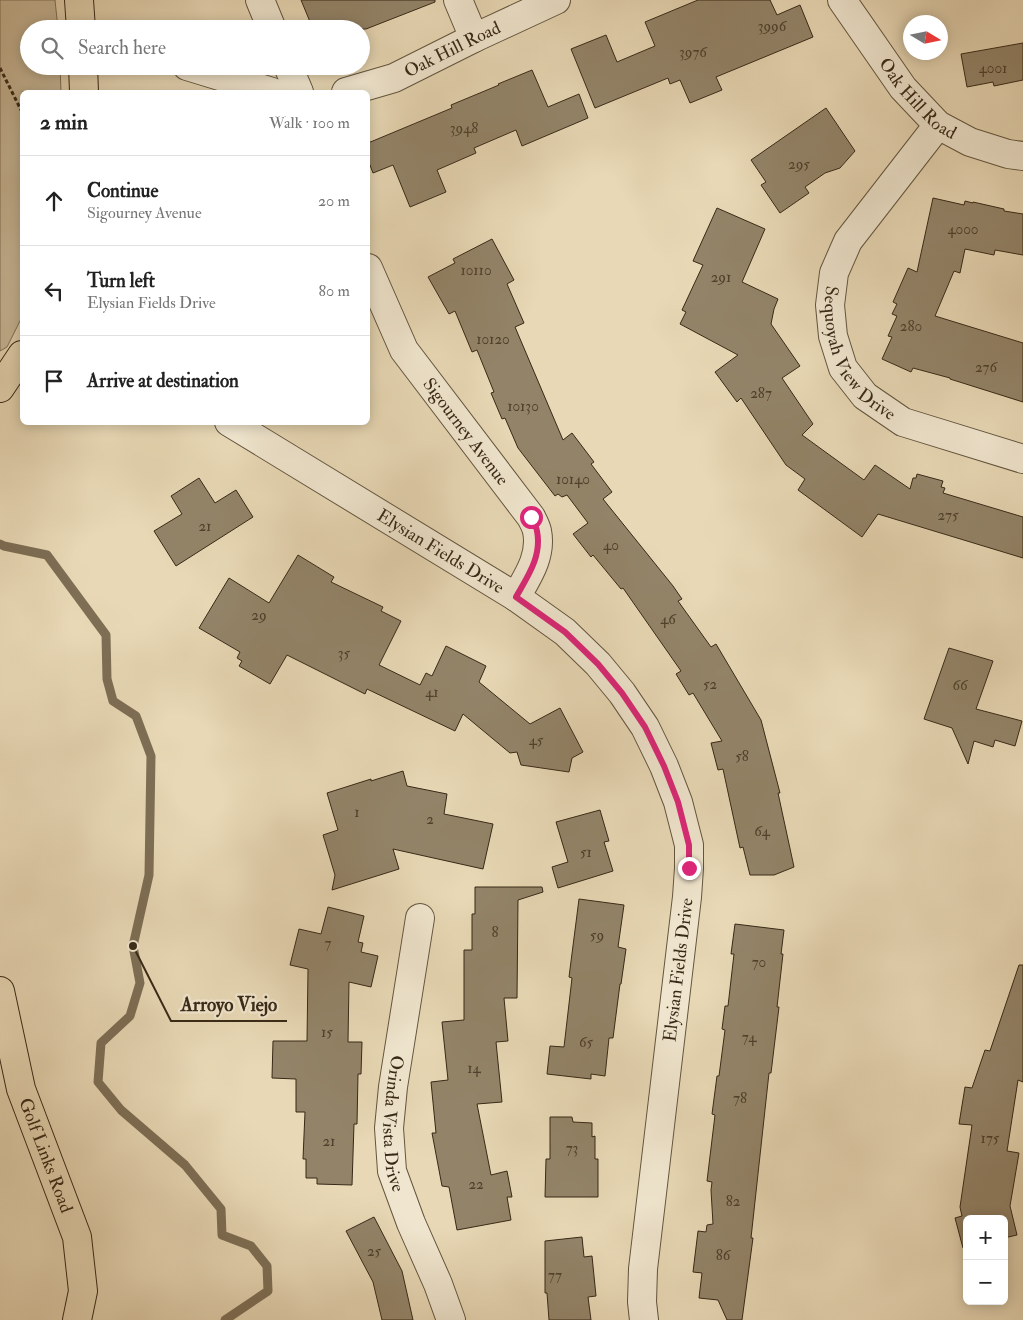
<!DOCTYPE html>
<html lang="en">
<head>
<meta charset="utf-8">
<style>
  :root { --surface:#fff; --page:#f6f6f6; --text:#222; --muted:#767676; --line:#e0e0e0 }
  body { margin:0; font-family:"IM FELL Double Pica",serif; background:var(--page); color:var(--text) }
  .controls { position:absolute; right:15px; bottom:15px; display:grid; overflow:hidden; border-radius:8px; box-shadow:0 2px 12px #0003 }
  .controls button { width:45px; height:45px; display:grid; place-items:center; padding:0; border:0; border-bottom:1px solid var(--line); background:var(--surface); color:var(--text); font:25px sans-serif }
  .compass { position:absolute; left:903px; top:15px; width:45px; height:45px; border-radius:50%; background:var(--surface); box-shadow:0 2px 12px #0003; rotate:100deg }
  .stop { position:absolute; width:15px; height:15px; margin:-11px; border:4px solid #db2777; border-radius:50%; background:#fff }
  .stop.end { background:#db2777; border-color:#fff; box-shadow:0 1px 5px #0008 }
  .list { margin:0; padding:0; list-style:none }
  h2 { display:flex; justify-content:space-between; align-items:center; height:65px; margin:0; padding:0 20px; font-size:21px }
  h2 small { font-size:16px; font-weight:400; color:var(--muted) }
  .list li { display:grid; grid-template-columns:32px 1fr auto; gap:15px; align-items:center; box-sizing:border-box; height:90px; padding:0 20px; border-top:1px solid var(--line) }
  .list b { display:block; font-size:19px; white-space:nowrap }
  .list p { margin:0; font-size:16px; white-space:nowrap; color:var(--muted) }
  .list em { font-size:16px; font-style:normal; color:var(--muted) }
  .icon { flex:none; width:28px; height:28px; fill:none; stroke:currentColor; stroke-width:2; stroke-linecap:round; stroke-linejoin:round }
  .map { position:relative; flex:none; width:1023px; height:1320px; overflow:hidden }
  .search { position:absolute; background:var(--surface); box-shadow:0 2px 12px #0003; left:20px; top:20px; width:350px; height:55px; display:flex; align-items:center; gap:12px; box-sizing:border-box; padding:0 18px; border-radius:28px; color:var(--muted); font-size:19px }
  .panel { position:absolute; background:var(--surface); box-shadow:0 2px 12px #0003; left:20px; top:90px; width:350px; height:335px; border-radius:8px }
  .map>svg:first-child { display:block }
  .green { fill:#caba9a; stroke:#807258 }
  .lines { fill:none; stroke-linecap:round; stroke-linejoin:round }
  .stream { stroke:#7d6e55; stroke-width:9 }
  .building { fill:#938469; stroke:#372917 }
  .minor-casing { stroke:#63553e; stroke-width:30 }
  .major-casing { stroke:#372917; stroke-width:30 }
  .path { stroke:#372917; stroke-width:3; stroke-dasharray:4 2.5; stroke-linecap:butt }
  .minor { stroke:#f0e6cf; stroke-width:28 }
  .major { stroke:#e8d8b5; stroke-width:28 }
  .route { stroke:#db2777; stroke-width:6 }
  .labels { text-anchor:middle; stroke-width:4.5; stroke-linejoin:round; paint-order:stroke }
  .number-label { font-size:15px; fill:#4e402c }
  .street-label { font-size:18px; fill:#372917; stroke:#f0e6cf }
  .leader { fill:none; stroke:#372917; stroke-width:2 }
  .callout-dot { fill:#372917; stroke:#f0e6cf; stroke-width:2 }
  .callout-label { font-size:19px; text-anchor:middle; font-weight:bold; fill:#372917; stroke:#f0e6cf; stroke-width:4.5; stroke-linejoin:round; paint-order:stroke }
</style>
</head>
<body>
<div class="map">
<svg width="1023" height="1320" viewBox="0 0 1023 1320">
  <rect width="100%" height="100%" fill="#e8d8b5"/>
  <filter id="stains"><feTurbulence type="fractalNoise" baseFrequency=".004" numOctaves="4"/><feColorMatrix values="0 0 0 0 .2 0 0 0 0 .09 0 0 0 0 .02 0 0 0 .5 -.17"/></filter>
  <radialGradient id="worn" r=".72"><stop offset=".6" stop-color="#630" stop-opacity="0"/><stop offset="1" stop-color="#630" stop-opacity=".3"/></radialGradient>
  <path class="green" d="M0,0H55L58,29H29V66H60L61,92H22V317L7,347L0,351Z"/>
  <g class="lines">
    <path class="stream" d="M0,544L4,546L47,555L106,635L107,679L113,701L136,716L151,756L149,875L133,946L140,983L130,1016L101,1043L98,1082L121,1110L185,1165L221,1209L222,1235L251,1246L267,1266L268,1291L225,1320"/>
  </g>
  <g class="building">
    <path d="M301,0H435V2L366,29H313Z"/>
    <path d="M698,0H770L777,15L800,5L813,37L716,77L722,90L690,103L680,80L670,84L668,78L595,108L571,49L606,35L617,62L655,46L645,22Z"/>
    <path d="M1023,43V80L994,86L993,82L967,87L961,54Z"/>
    <path d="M532,70L548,107L579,94L588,118L522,146L516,130L474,148L476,153L437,170L446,192L410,207L393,165L373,173L368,160V143L452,108L451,105L499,85L498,84Z"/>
    <path d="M826,108L855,151L840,168L825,173L805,187L809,193L780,213L761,185L766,182L751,160Z"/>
    <path d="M933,198L964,205L965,201L973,203V202L1004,209V211L1023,214V255L995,250L994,255L965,249L960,273L954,271L935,316L1023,343V402L950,379V378L913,368L911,372L882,359L892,337L888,336L897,316L892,314L897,304L893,302L908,268L917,272Z"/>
    <path d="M717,208L765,229L742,282L778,299L774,309L771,324L800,366L782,378L813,424L802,435L864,480L875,465L910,489L913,478H916L917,474L943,481L941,487L945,488L943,493L1023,517V558L878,514L862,537L798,490L805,479L786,465L741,398L737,402L715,372L738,355L680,324L686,312L682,310L703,265L693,261Z"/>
    <path d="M492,239L514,280L507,284L524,323L515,327L563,440L572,433L594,462L591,464L612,492L603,499L673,586L682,599L678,601L711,647L716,644L761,720L780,793H778L794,867L774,875H750L743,847L740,848L723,769L718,770L711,743L722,741L693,693L689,695L676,674L681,671L623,588L621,589L593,555L591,557L573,534L588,523L567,495L562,497L558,494L555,496L518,448L505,418L502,419L491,393L494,392L477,350L472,352L455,311L449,314L428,277L455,263L453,259Z"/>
    <path d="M199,478L215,503L236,490L253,517L176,566L154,531L182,514L171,496Z"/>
    <path d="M298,555L334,577L331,582L383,607L381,611L401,621L379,665L420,685L426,673L432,676L446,646L486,666L479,682L530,724L560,708L583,752L572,758L569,772L521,765L517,752L510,753L463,714L455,731L367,689L365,694L287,655L270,684L239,666L242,661L237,658L240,652L199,628L229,578L269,603Z"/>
    <path d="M949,648L993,661L976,709L1022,721L1015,746L995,740L993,747L974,741L968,764L952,728L924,719Z"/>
    <path d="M403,771L407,786L447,794L444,814L493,824L483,869L393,849L399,869L332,890L335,875L323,835L338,830L327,793L371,779V781Z"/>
    <path d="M600,810L609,841L604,842L613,871L558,888L552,867L568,862L556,822Z"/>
    <path d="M475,887H542L543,892L518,900L517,998H504L508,1041L496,1042L502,1102L477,1104L491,1175L507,1171L512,1197H507L511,1220L457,1230L449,1187L442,1186L432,1133H436L431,1082L448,1080L442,1022L464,1020V950H472V914H475Z"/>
    <path d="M579,899L624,905L618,947L626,949L621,984H620L613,1038H609L605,1076L591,1074V1079L547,1074L550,1046L564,1047L572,978L569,977Z"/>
    <path d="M328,907L364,916L358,942L363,943L361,952L378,956L371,987L349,982L348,1042H362L361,1074H358L357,1124H354L352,1185L317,1184V1178H306V1159H303L305,1112H296V1079L272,1078L273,1041H307L308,969L290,965L299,929L321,934Z"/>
    <path d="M735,924L784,930L781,954H783L777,1007H779L771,1073H769L751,1238H753L742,1320H727L718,1300L699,1298L702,1273L693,1272L698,1231L706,1232L707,1225L713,1224L711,1190L712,1182L707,1181L715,1115L712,1114L717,1076H719L725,1030L722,1029L725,1006H728L734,954H731Z"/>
    <path d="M1019,965H1023V1082L1018,1080L1007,1151L1019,1153L1010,1206L1017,1235L1004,1238V1219H967V1247L963,1248L955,1218L962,1216L960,1207L972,1125L959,1124L965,1087L972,1088L985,1050L990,1051Z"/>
    <path d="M550,1117H572L573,1122L592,1123V1137L595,1136V1159H598V1197H545L546,1159H550Z"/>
    <path d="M374,1217L402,1271L413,1320H382L373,1282L346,1231Z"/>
    <path d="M582,1237L584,1257L592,1256L596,1296L588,1297L591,1320H549L547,1293H545V1241Z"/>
  </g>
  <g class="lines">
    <g class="minor-casing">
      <g id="minor">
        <path d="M260,0L272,29"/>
        <path d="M458,0L474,38"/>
        <path id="s1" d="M842,0L903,88L938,125L970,142L1008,154L1023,156"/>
        <path d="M187,66L272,92"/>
        <path d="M288,66L299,92"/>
        <path id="s2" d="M346,92L394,78L474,38L556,0"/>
        <path id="s3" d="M938,125L848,241L834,273L830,305L833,336L843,368L865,396L903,422L1023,459"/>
        <path id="s4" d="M368,268L404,350L531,517C533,521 536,526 537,531C542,556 528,576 516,597"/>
        <path id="s5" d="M229,422L516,597L565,632L598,664L622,693L645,727L664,766L678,802L689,845V868L687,897L643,1269L642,1302L644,1320"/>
        <path id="s6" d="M420,918L393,1087L389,1128L392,1171L411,1223L438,1284L451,1320"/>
      </g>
    </g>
    <g class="major-casing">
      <g id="major">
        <path d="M79,0L81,29"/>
        <path d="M83,66L84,92"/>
        <path d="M0,388L22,355"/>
        <path id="s7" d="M0,991L21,1089L77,1237L83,1291L77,1320"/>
      </g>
    </g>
    <path class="path" d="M0,68L22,112"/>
    <use href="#minor" class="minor"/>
    <use href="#major" class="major"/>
  </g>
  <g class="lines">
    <path class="route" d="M531,517C533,521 536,526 537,531C542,556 528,576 516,597L565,632L598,664L622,693L645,727L664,766L678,802L689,845V868"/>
  </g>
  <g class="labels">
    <g class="number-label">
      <text x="772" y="31">3996</text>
      <text x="693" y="57">3976</text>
      <text x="993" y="73">4001</text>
      <text x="464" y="133">3948</text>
      <text x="799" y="169">295</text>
      <text x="963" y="234">4000</text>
      <text x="476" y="275">10110</text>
      <text x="721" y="282">291</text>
      <text x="911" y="331">280</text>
      <text x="493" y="344">10120</text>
      <text x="986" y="372">276</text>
      <text x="761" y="398">287</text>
      <text x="523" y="411">10130</text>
      <text x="573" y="484">10140</text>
      <text x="948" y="520">275</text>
      <text x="205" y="531">21</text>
      <text x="611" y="550">40</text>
      <text x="259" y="620">29</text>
      <text x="668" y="624">46</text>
      <text x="344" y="658">35</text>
      <text x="710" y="689">52</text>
      <text x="960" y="690">66</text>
      <text x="432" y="697">41</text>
      <text x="536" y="745">45</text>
      <text x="742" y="761">58</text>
      <text x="357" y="817">1</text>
      <text x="430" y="824">2</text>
      <text x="762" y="836">64</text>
      <text x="586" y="857">51</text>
      <text x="495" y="937">8</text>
      <text x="597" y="940">59</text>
      <text x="328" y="948">7</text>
      <text x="759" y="967">70</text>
      <text x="327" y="1037">15</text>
      <text x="749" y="1042">74</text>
      <text x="586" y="1047">65</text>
      <text x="474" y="1073">14</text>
      <text x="740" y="1103">78</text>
      <text x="990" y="1143">175</text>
      <text x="329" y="1146">21</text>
      <text x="572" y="1153">73</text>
      <text x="476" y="1189">22</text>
      <text x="733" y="1206">82</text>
      <text x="374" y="1256">25</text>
      <text x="723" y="1260">86</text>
      <text x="555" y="1280">77</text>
    </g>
    <g class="street-label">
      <text dy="6" stroke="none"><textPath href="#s2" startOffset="115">Oak Hill Road</textPath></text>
      <text dy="6" stroke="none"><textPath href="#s1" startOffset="125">Oak Hill Road</textPath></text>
      <text dy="6" stroke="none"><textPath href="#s3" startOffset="272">Sequoyah View Drive</textPath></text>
      <text dy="6" stroke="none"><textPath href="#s4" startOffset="192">Sigourney Avenue</textPath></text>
      <text dy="6" stroke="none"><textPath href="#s5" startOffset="248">Elysian Fields Drive</textPath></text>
      <text transform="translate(678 970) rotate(-83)" y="6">Elysian Fields Drive</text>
      <text dy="6" stroke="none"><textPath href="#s6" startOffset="208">Orinda Vista Drive</textPath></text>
      <text dy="6" stroke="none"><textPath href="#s7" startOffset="171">Golf Links Road</textPath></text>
    </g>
  </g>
  <path class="leader" d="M133 946L171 1021H287"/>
  <circle class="callout-dot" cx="133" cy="946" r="5"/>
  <g class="callout-label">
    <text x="229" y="1011">Arroyo Viejo</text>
  </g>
  <rect width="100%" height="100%" filter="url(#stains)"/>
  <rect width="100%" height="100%" fill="url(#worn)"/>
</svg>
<div class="controls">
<button>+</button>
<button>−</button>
</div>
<svg class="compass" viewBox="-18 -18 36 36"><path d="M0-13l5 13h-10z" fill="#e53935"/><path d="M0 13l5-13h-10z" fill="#767676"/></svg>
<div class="stop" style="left:531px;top:517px"></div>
<div class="stop end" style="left:689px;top:868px"></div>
<div class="search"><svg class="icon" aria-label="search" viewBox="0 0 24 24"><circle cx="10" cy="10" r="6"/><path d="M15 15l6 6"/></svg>Search here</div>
<section class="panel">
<h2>2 min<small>Walk · 100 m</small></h2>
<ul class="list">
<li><svg class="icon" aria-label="ahead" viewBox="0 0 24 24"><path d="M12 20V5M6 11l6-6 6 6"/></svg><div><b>Continue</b><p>Sigourney Avenue</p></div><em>20 m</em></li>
<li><svg class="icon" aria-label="left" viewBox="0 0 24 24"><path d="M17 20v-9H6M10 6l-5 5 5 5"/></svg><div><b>Turn left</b><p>Elysian Fields Drive</p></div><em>80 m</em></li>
<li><svg class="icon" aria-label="arrive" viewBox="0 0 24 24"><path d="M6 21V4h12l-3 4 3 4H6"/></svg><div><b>Arrive at destination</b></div></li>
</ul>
</section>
</div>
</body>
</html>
